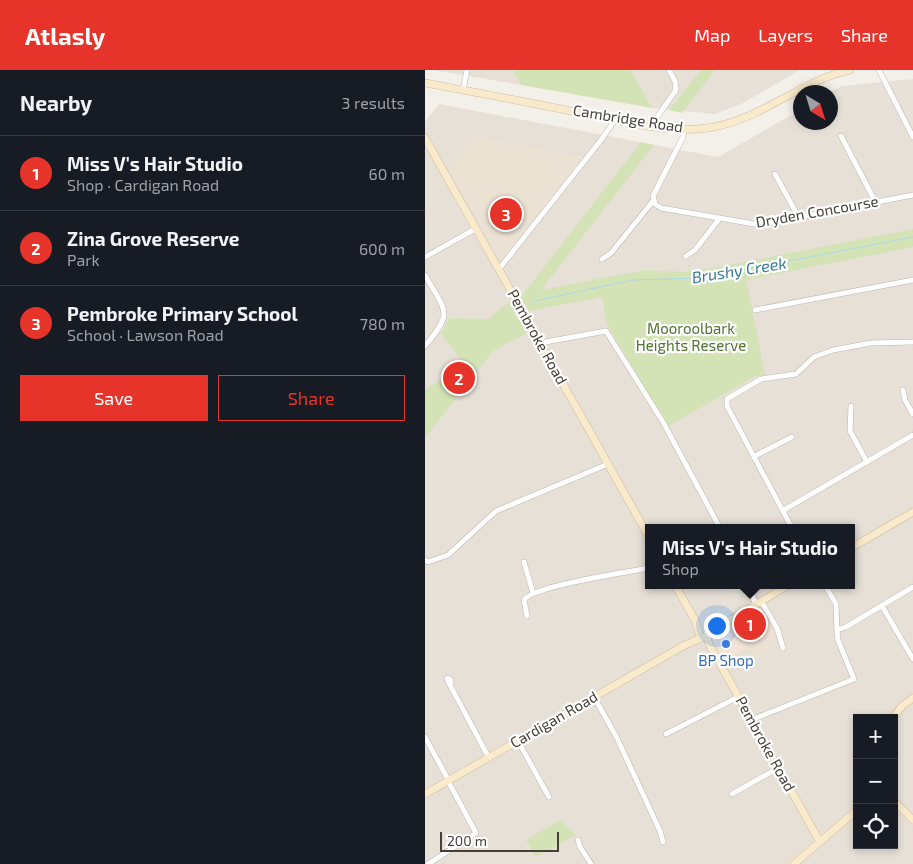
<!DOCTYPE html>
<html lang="en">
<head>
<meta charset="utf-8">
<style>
  :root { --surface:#171b24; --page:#242831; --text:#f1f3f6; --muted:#9ea1a6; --line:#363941; --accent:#e7342b }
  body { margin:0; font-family:"Exo 2",sans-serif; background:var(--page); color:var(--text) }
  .controls { position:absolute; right:15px; bottom:15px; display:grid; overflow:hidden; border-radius:0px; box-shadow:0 2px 8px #0003 }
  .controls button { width:45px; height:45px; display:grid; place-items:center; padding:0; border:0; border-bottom:1px solid var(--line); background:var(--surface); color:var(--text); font:25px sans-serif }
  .compass { position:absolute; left:368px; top:15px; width:45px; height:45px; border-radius:50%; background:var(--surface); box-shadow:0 2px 8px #0003; rotate:142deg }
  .scale { position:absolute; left:15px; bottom:12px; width:119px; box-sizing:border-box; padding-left:5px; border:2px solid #463f38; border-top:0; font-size:14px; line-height:18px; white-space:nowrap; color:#463f38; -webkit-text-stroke:4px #fff; paint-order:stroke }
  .you { position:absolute; left:291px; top:555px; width:18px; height:18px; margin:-12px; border:4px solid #fff; border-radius:50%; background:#1a73e8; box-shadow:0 0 0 8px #1a73e833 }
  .badge { display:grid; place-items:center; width:32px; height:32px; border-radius:50%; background:var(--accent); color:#fff; font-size:16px; font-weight:700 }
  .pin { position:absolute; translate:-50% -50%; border:2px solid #fff; box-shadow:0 1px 5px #0006 }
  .popup { position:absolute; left:220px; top:454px; width:210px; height:65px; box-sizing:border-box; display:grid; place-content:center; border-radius:0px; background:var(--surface); filter:drop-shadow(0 1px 4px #0005); font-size:16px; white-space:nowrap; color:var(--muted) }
  .popup b { font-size:19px; color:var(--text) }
  .popup::after { content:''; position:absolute; left:50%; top:100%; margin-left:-10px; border:10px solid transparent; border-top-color:var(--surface) }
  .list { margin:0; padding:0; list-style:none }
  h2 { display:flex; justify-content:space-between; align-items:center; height:65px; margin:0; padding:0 20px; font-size:21px }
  h2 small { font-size:16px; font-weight:400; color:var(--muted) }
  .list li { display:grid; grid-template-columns:32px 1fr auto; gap:15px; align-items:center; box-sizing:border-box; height:75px; padding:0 20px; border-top:1px solid var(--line) }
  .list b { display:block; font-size:19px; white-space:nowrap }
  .list p { margin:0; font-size:16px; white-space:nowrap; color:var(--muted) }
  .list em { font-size:16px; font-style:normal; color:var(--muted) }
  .actions { display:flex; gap:10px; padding:15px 20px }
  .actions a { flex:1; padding:11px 0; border:1px solid var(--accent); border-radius:0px; text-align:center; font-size:18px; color:var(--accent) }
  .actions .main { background:var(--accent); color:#fff }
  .icon { flex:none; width:28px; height:28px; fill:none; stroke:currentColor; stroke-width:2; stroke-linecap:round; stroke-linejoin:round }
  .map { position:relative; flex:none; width:488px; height:794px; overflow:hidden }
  header { display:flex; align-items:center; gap:30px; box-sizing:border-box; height:70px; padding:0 25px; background:var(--accent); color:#fff }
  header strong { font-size:24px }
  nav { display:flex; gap:28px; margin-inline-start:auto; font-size:18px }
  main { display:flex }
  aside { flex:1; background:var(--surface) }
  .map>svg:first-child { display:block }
  .residential { fill:#e6e0d7; fill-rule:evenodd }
  .commercial { fill:#f3e3d6 }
  .education { fill:#ebe2d4 }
  .green { fill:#d3e3b5 }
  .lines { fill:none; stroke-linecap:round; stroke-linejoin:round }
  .stream { stroke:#aad7ea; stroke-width:1 }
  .street-casing { stroke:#beb5ac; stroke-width:6 }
  .secondary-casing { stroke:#cfbc9c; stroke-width:8 }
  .street { stroke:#fff; stroke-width:5 }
  .secondary { stroke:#faeacc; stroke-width:7 }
  .shop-dot { fill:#3f7fe0; stroke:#fff; stroke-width:2 }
  .labels { text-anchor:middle; stroke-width:4.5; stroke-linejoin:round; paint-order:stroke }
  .street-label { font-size:15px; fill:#463f38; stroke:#fff }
  .park-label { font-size:15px; fill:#507330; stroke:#fff }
  .shop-label { font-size:15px; fill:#366cbe; stroke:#fff }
  .water-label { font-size:16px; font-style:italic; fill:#367a9a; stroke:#fff }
</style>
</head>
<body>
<header>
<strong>Atlasly</strong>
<nav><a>Map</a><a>Layers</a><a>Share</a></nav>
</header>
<main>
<aside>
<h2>Nearby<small>3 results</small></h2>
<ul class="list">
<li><span class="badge">1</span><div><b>Miss V's Hair Studio</b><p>Shop · Cardigan Road</p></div><em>60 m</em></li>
<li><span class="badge">2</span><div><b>Zina Grove Reserve</b><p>Park</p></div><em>600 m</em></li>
<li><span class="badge">3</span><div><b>Pembroke Primary School</b><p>School · Lawson Road</p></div><em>780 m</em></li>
</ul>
<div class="actions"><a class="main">Save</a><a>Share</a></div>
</aside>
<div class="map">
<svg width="488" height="794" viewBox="0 0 488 794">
  <rect width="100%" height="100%" fill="#f3efe9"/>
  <g class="residential">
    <path d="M9,0H88L96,15L14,1Z"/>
    <path d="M206,0H375L318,33L290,44L227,38Z"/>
    <path d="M488,9V794H0V52L14,34L293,87L375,40L376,52H406L405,22L417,16ZM224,458H426V515H224ZM432,648H469V775H432Z"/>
  </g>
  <path class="commercial" d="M337,537L351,561L300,591L287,570L289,565Z"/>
  <g class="education">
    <path d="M50,66L158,87L78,190L75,189L24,99Z"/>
    <path d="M349,562L351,572L330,589L323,578Z"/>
  </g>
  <g class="green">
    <path d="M88,0H206L227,38L96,15Z"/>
    <path d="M276,0H290L257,43L244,40Z"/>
    <path d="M216,72L229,75L116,220L220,200L262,202L266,191L264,201L268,202L488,159V177L321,210L340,305L331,306L243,356L182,254L177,227L104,241L96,227Z"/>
    <path d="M84,232L102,263L68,281L0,368V319L41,296L16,264L25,248L63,249Z"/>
    <path d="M135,750L151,765L111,787L101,770Z"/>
  </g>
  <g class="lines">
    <path class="stream" d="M109,231L208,210L276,208L488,167"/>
    <g class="street-casing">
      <g id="street">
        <path d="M454,0L488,67"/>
        <path d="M38,20L42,0"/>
        <path d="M226,56L251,20L250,11L244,0"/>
        <path d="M259,59L258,67L228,126L230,134L236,138L335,155L488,125"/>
        <path d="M416,66L451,133"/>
        <path d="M350,104L374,148"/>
        <path d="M261,186L270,180L294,149"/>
        <path d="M0,187L50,159"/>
        <path d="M177,189L186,183L228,131"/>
        <path d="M74,199L176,70L190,50"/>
        <path d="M0,205C21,243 29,241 0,276"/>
        <path d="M330,240L488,210"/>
        <path d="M115,273L181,261L238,352L295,458"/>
        <path d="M478,320L480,330L488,344"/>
        <path d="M426,336L425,361L442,392"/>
        <path d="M330,386L367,367"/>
        <path d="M359,440L488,365"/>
        <path d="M367,458L302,336V329L336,309L371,304L389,287L408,280L446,273L488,272"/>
        <path d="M0,490L3,492L23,485L71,441L183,394"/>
        <path d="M99,492L108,523"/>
        <path d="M322,515L331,534"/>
        <path d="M400,515L411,534L412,560"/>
        <path d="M336,531L352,558L358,578"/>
        <path d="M457,536L488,589"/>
        <path d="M102,546L99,530C106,516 204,502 224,498"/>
        <path d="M25,615L26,610L23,608L22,609L25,615L64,688"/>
        <path d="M169,627L191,666L235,761L238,772"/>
        <path d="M326,650L429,609L413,570L412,560L421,557L488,517"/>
        <path d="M241,664L313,627"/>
        <path d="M0,667L24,711"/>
        <path d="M93,671L124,727"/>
        <path d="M307,724L353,698"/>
        <path d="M153,770L155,777L166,794"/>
        <path d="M3,794L51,763L23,711"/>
      </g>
    </g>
    <g class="secondary-casing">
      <g id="secondary">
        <path d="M0,13C54,23 107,33 161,44C203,52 250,66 293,56C340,46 378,10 425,0"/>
        <path d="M0,68L224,467"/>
        <path d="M426,478L488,442"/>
        <path d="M250,515L271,552L274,563"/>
        <path d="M282,564L363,515"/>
        <path d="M281,566L285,576L395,772"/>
        <path d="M468,648L477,636L488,628"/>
        <path d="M0,724L258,576L276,568"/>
        <path d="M469,731L488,750"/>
        <path d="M369,794L432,740"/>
      </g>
    </g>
    <use href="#street" class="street"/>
    <use href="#secondary" class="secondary"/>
  </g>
  <circle class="shop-dot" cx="301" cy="574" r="5"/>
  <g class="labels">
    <g class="street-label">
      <text transform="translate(203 49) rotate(9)" y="5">Cambridge Road</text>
      <text transform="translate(392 142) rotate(-10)" y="5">Dryden Concourse</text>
      <text transform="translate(112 267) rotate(61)" y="5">Pembroke Road</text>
      <text transform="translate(129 650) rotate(-30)" y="5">Cardigan Road</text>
      <text transform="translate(340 674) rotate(61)" y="5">Pembroke Road</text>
    </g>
    <g class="park-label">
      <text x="266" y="264">Mooroolbark<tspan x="266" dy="17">Heights Reserve</tspan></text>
    </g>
    <g class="shop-label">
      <text x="301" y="596">BP Shop</text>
    </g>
    <g class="water-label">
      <text transform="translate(314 200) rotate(-9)" y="6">Brushy Creek</text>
    </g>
  </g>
</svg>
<div class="controls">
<button>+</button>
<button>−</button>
<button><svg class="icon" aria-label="locate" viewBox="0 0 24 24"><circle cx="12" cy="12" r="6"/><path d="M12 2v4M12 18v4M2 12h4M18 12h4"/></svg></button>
</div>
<svg class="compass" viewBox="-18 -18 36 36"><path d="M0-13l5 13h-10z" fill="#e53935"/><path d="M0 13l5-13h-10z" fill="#9ea1a6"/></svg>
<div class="scale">200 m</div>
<div class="you"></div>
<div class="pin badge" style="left:325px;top:554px">1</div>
<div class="popup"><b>Miss V's Hair Studio</b>Shop</div>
<div class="pin badge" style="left:34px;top:308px">2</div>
<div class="pin badge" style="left:81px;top:144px">3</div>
</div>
</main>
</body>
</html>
